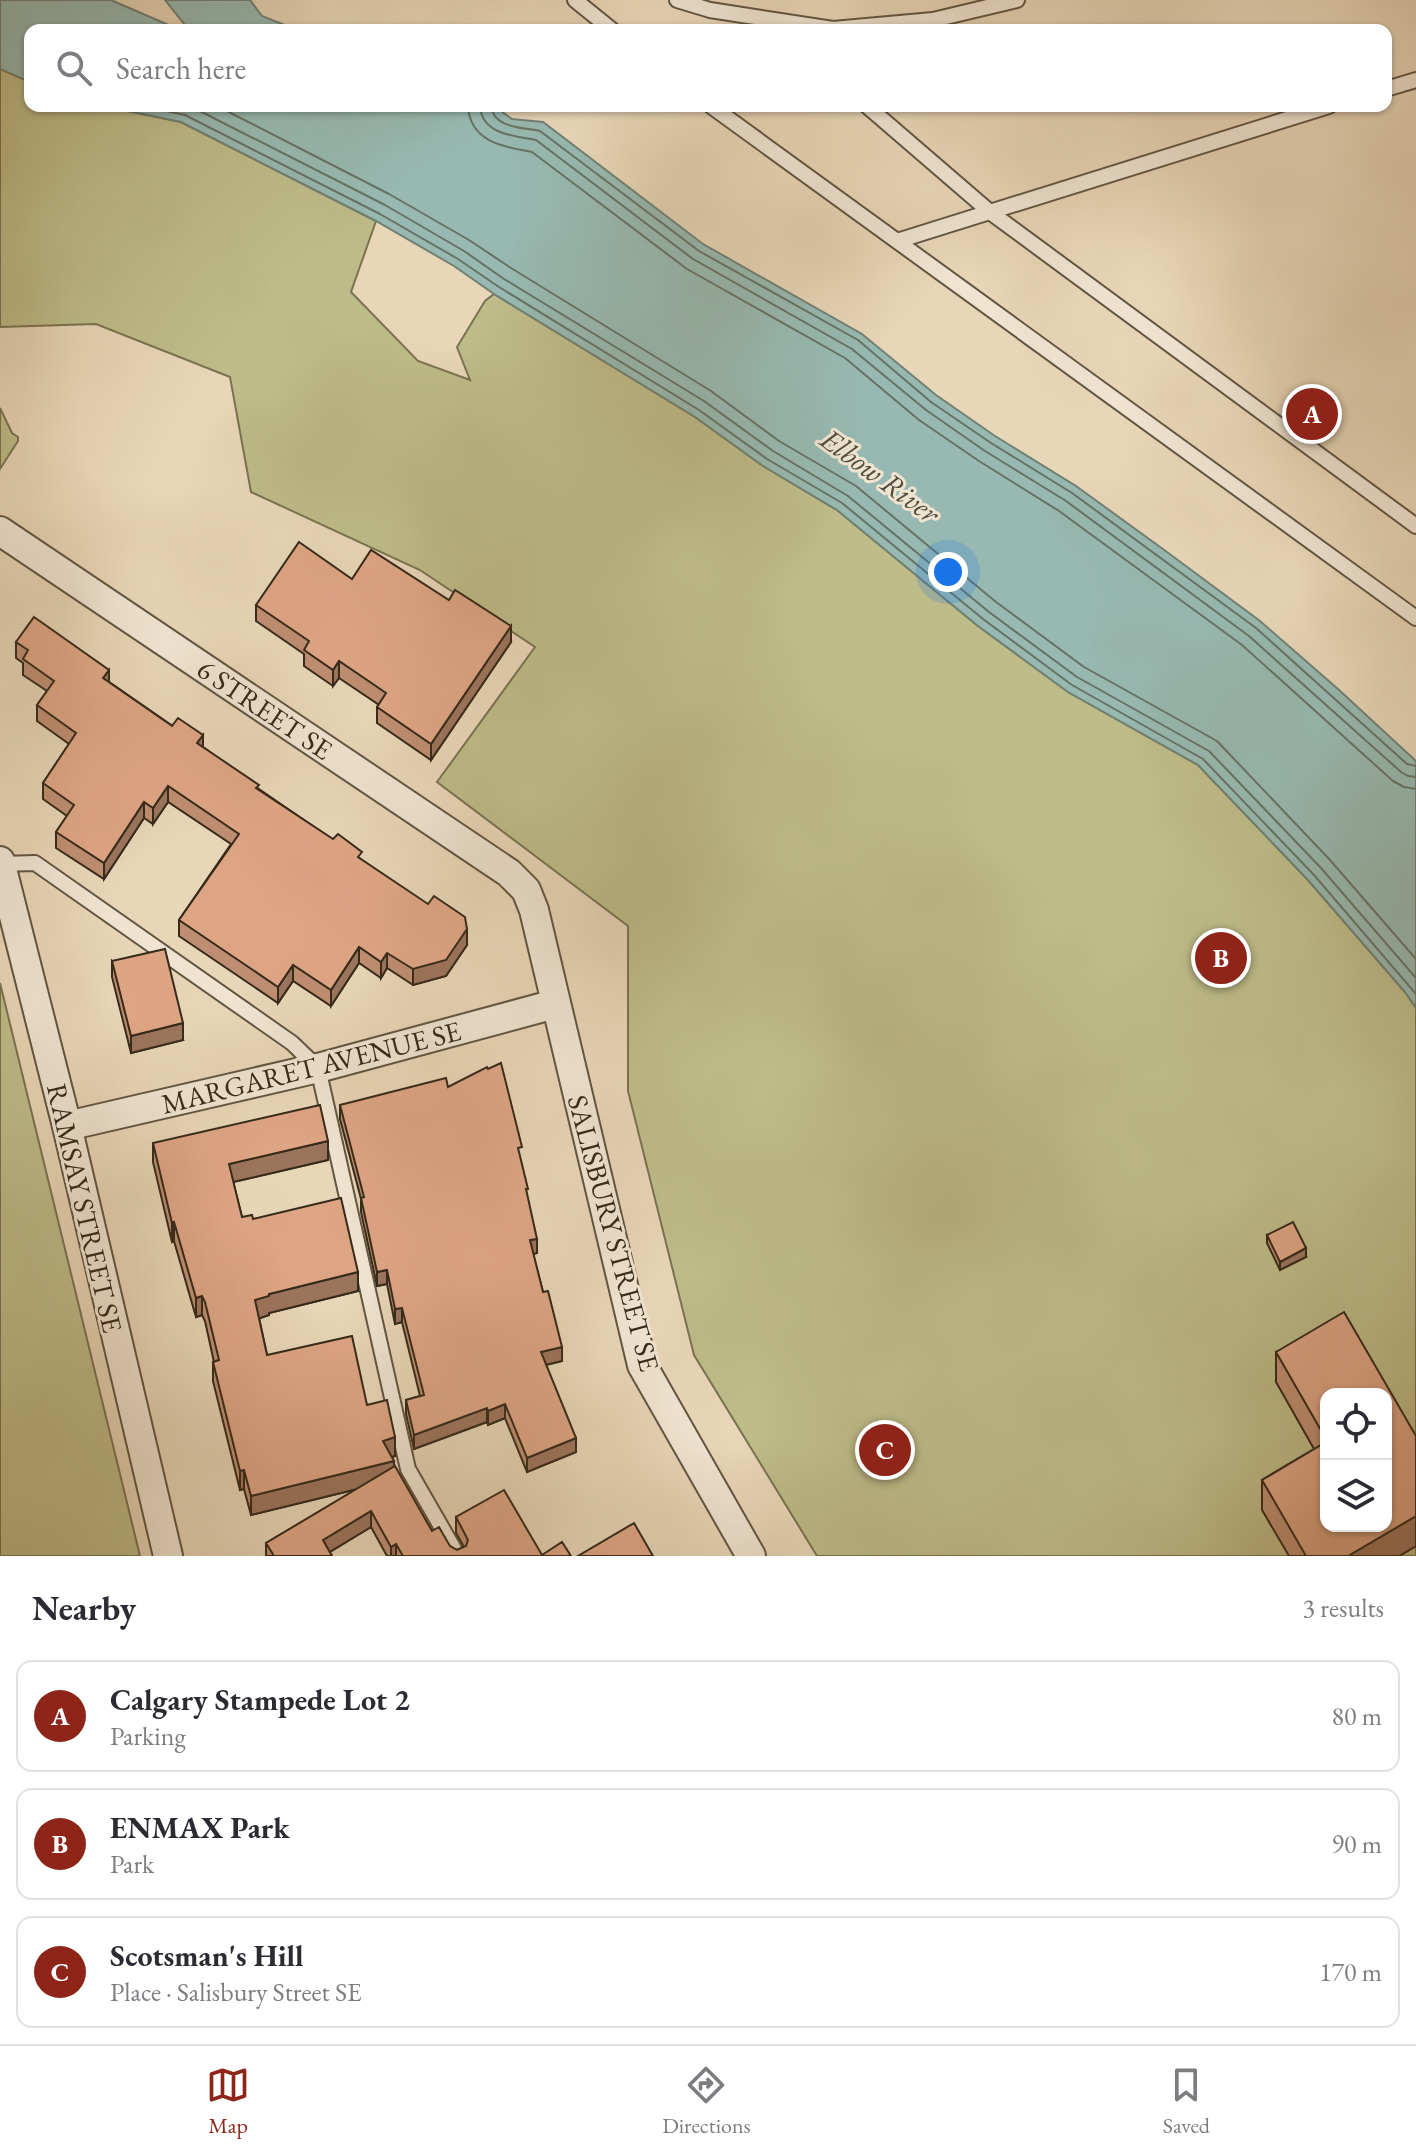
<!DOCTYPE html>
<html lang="en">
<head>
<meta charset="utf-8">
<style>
  :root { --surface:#fff; --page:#f2f2f3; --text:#2b2b33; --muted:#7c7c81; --line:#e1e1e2; --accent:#8f2418 }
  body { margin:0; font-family:"EB Garamond",serif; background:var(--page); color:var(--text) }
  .controls { position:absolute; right:24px; bottom:24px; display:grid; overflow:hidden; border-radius:16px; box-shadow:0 2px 6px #0004 }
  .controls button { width:72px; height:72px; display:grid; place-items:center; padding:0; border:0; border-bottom:2px solid var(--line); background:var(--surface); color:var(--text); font:40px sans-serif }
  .you { position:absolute; left:948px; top:572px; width:28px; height:28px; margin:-20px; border:6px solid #fff; border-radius:50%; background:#1a73e8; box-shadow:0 0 0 12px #1a73e833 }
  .badge { display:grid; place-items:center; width:52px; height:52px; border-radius:50%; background:var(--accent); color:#fff; font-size:26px; font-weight:700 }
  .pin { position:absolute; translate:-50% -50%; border:4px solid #fff; box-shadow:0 2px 8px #0006 }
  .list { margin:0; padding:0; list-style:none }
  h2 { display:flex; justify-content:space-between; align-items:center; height:104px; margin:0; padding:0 32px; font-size:34px }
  h2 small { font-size:26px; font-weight:400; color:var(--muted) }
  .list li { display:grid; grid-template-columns:52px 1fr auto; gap:24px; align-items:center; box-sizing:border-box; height:112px; margin:0 16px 16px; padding:0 16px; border:2px solid var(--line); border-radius:16px }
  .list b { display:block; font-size:30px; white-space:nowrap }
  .list p { margin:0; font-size:26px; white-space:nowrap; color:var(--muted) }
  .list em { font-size:26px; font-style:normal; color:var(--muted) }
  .icon { flex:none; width:44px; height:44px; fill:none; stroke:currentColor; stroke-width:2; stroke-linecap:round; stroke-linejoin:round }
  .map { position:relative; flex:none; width:1416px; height:1556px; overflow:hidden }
  .search { position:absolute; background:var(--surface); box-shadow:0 2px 6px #0004; left:24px; right:24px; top:24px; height:88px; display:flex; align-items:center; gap:20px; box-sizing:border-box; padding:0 28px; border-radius:16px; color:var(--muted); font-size:30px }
  .sheet { height:488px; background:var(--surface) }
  nav { display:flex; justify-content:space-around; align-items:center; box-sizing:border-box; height:112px; border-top:2px solid var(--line); background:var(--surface); font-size:22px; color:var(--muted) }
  nav a { display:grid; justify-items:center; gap:4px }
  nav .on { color:var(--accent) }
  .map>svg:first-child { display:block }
  .green { fill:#bebc89; stroke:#7a7351; stroke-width:2; fill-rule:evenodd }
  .water { fill:#97b9b1; stroke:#708074; stroke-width:2 }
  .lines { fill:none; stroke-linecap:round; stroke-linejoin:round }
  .shore { stroke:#667265; stroke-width:2 }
  .lane-casing { stroke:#625541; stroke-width:18 }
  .street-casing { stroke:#625541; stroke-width:32 }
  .lane { stroke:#f0e4d1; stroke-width:14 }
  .street { stroke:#f0e4d1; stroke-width:28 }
  .wall { fill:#bf8e72; stroke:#362a19; stroke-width:2; fill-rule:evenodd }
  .shaded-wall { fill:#9b745d; stroke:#362a19; stroke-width:2 }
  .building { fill:#dea585; stroke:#362a19; stroke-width:2 }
  .labels { text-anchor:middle; stroke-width:6; stroke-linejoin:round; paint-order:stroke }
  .street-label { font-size:28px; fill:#362a19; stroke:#f0e4d1 }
  .water-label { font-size:30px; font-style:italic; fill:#4e4e3f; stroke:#f0e4d1 }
</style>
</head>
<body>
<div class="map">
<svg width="1416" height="1556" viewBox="0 0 1416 1556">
  <rect width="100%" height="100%" fill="#e8d6b8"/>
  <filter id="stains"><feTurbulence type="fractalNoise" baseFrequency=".0025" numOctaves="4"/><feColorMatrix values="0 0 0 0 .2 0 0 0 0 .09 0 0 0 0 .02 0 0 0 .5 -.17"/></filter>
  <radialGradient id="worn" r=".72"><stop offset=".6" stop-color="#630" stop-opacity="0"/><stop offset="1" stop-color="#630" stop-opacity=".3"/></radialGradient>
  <g class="green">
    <path d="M0,69L30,82V106H104L181,122L376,221L351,292L418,361L470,380L457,347L485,301L494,294L695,417L763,466L837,510L978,626L1068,692L1198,765L1308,880L1405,992L1416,1008V1556H817L694,1355L628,1091V926L437,782L535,647L420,570L251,492L230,377L96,324L0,327ZM1326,1394H1386V1526H1326Z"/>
    <path d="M0,408L12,433L18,437V441L0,469Z"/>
    <path d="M0,983L140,1556H0Z"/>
  </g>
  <g class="water">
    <path d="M0,0H111L180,30H30V82L0,69Z"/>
    <path d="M165,0H250L262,16L297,30H189Z"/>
    <path d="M104,106H494L512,119L543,122L703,244L862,334L936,395L995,436L1076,486L1167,552L1260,621L1338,689L1416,761V1008L1405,992L1308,880L1198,765L1068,692L978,626L837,510L763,466L695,417L494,294L454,266L376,221L181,122Z"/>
  </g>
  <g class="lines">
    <g class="shore">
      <path d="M144,106L185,115L380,214L458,259L499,287L699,410L767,459L842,503L983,619L1072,685L1203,759L1314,875L1416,994"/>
      <path d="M190,106L385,205L464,251L504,279L704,401L773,451L848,496L989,612L1077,677L1209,751L1321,868L1416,978"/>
      <path d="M217,106L389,194L469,240L511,268L711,391L779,441L856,486L996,602L1084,667L1217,741L1330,860L1416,959"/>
      <path d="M468,106C470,142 504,147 532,152L687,269L845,358L919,420L979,461L1059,511L1242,645L1393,781L1404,787L1416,789"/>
      <path d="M480,106C482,135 515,136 536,140L693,259L852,349L926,410L985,451L1066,501L1249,636L1401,772L1408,776L1416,777"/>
      <path d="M491,106C494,129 523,127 540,131L699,251L858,340L931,402L991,443L1072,493L1256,628L1407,764L1416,766"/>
    </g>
    <g class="lane-casing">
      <g id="lane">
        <path d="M575,0L612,30"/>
        <path d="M677,0L710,10L833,29L933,20L1017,0"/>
        <path d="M1386,89L1416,80"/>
        <path d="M711,106L1416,618"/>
        <path d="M867,106L990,212L1416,526"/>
        <path d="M897,241L1329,106"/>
        <path d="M1,864L35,863L292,1043L318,1068L408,1469L458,1556"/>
      </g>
    </g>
    <g class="street-casing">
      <g id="street">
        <path d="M0,531L509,873L526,890L534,910L642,1365L751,1556"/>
        <path d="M0,861L67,1126L168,1556"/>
        <path d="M67,1126L318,1068L555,1004"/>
      </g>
    </g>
    <use href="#lane" class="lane"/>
    <use href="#street" class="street"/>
  </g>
  <g class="wall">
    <path d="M352,579L511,642L431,760L377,723V707L379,705L339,678L333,686L304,666V654L256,621V605Z"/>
    <path d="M16,642L109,682L203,747L259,789L362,860L467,945L446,976L413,985L387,968L381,978L359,963L331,1006L293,981L278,1003L179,936V920L231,844L168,802L153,824L144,818L104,879L56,848V832L67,816L43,799V783L69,744L37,721V705L47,691L23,675V663L16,658Z"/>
    <path d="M112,961L183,1040L131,1053L112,977Z"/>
    <path d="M448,1087L521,1162L537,1253L533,1254L543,1292L562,1361L546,1365L576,1452L527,1472L505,1418L488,1425L487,1422L414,1449L406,1414V1400L420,1396L402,1322L395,1324L387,1284L377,1286L361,1212V1199L340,1119V1105Z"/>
    <path d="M153,1143L328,1160L233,1182L242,1217L253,1219L358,1291L269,1313V1315L259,1318L267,1355L367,1405L395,1456L392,1457L394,1467L432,1531L450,1546L457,1550L464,1547L456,1533V1517L542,1555L571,1556H387L371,1527L330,1552L332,1556H266V1543L358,1489L251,1515L244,1489L240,1490L213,1381V1362H214L205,1321L202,1315L196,1317L174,1241L172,1242L153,1162Z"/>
    <path d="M1267,1235L1306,1257L1280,1270L1267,1243Z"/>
    <path d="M1276,1352L1416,1436V1546L1399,1556H1289L1262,1510V1480L1314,1449L1276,1382ZM1326,1394L1386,1526H1326Z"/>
  </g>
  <g class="shaded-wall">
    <path d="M511,626V642L431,760V744Z"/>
    <path d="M339,661V678L333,686V670Z"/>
    <path d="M109,670V686L103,678Z"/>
    <path d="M203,735V751L197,743Z"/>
    <path d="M168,786V802L153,824V808Z"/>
    <path d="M144,802V818L104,879V863Z"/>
    <path d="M467,929V945L446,976L413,985V969Z"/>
    <path d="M359,947V963L331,1006V990Z"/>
    <path d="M387,953V968L381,978V962Z"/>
    <path d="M293,965V981L278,1003V987Z"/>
    <path d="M183,1023V1040L131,1053V1036Z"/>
    <path d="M328,1141V1160L229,1183V1164Z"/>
    <path d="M174,1222V1241L172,1242V1223Z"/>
    <path d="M537,1239V1253L530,1255V1240Z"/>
    <path d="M1306,1248V1257L1280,1270V1262Z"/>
    <path d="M387,1270V1284L377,1286V1272Z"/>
    <path d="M358,1272V1291L269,1313V1315L255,1320V1300L269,1294Z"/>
    <path d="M202,1296V1315L196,1317V1298Z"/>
    <path d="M402,1308V1322L395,1324V1309Z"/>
    <path d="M562,1347V1361L541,1366V1352Z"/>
    <path d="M505,1404V1418L488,1425V1411Z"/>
    <path d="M487,1408V1422L414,1449V1435Z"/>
    <path d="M395,1437V1456L383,1460V1441Z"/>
    <path d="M576,1438V1452L527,1472V1458Z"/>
    <path d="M394,1461V1480L251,1515V1496Z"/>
    <path d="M244,1470V1489L240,1490V1471Z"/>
    <path d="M371,1511V1527L323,1556V1540Z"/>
    <path d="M1416,1516V1546L1399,1556H1348Z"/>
    <path d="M396,1544V1556H391V1547Z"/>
  </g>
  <g class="building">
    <path d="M299,542L352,579L371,550L449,600L455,590L511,626L431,744L377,707L386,693L339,661L333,670L304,650L309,641L256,605Z"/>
    <path d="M34,617L109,670L103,678L172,726L178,718L203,735L197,743L259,785L256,788L333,839L338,834L362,852L358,857L428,904L434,896L465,917L467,929L446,960L413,969L387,953L381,962L359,947L331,990L293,965L278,987L179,920L239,834L168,786L153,808L144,802L104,863L56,832L74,805L43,783L76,733L37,705L54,681L23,659L28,650L16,642Z"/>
    <path d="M165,949L183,1023L131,1036L112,961Z"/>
    <path d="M501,1063L522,1147L518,1148L528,1189H526L537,1239L530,1240L543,1292L548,1291L562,1347L541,1352L576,1438L527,1458L505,1404L488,1411L487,1408L414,1435L406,1400L424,1395L402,1308L395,1309L387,1270L377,1272L361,1198L364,1197L340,1105L446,1078L448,1087L487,1067L488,1069Z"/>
    <path d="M320,1105L328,1141L229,1164L242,1217L252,1215L253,1219L341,1198L358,1272L269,1294V1296L255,1300L267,1355L352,1336L367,1405L387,1400L395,1437L383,1441L394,1461L251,1496L244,1470L240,1471L213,1362L219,1360L205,1302L202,1296L196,1298L174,1222L172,1223L153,1143Z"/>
    <path d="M1293,1222L1306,1248L1280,1262L1267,1235Z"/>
    <path d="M1344,1312L1416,1436V1516L1348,1556H1306L1262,1480L1326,1442V1526H1386V1394H1326V1439L1276,1352Z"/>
    <path d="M395,1466L432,1531L439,1527L450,1546L457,1550L466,1546L468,1540L456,1517L504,1490L542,1555L562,1542L571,1556H403L396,1544L391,1547L371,1511L323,1540L332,1556H274L266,1543Z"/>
    <path d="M634,1523L653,1556H578Z"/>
  </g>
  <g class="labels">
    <g class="street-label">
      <text transform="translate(265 709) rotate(34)" y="10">6 STREET SE</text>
      <text transform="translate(311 1067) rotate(-14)" y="10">MARGARET AVENUE SE</text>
      <text transform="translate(85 1208) rotate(77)" y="10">RAMSAY STREET SE</text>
      <text transform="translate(614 1233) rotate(75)" y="10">SALISBURY STREET SE</text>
    </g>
    <g class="water-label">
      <text transform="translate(880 476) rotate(36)" y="10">Elbow River</text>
    </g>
  </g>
  <rect width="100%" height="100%" filter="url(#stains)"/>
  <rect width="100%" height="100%" fill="url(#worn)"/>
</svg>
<div class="controls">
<button><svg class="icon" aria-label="locate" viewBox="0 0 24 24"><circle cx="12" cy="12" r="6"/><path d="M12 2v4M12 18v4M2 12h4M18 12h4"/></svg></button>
<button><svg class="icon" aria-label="layers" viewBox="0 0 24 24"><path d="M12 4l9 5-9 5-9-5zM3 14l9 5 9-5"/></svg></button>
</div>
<div class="you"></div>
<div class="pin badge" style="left:1312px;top:414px">A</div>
<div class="pin badge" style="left:1221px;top:958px">B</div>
<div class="pin badge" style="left:885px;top:1450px">C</div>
<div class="search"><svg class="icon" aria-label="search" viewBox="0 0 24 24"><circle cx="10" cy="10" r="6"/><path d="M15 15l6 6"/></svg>Search here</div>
</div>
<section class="sheet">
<h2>Nearby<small>3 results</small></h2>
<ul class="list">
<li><span class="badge">A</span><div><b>Calgary Stampede Lot 2</b><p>Parking</p></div><em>80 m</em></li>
<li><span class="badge">B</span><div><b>ENMAX Park</b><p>Park</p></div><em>90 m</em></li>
<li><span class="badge">C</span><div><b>Scotsman's Hill</b><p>Place · Salisbury Street SE</p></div><em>170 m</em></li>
</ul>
</section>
<nav>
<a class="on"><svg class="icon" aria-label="map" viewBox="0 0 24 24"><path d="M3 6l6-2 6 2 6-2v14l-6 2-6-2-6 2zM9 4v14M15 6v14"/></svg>Map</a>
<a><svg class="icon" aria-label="directions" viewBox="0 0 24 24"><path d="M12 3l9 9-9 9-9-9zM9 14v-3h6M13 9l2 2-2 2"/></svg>Directions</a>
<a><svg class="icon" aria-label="saved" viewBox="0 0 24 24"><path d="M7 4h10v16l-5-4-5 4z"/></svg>Saved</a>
</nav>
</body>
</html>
